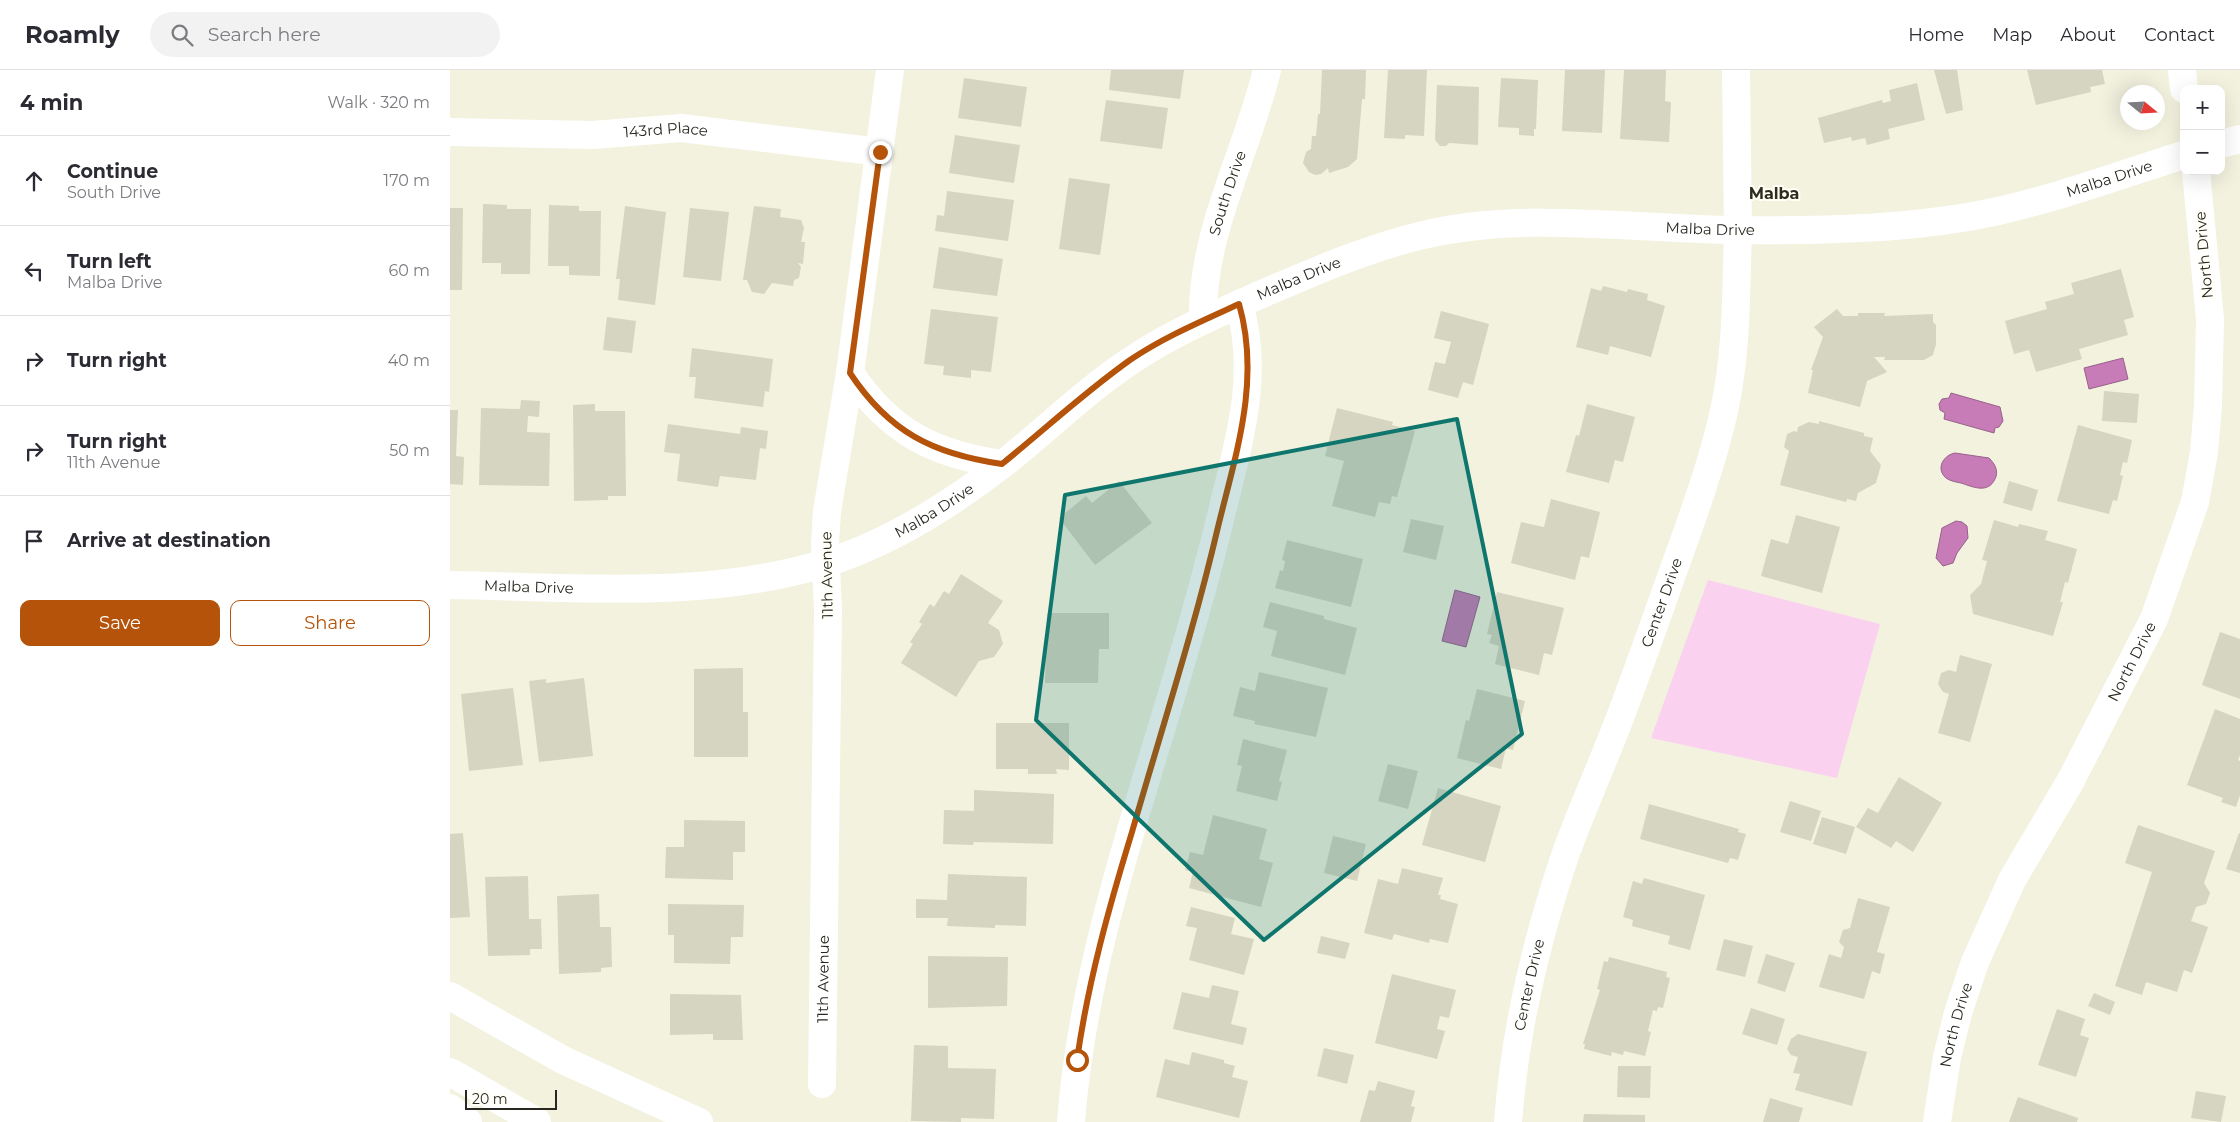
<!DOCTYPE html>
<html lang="en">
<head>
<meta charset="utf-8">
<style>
  :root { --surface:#fff; --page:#f2f2f3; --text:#2b2b33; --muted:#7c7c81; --line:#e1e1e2; --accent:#b45309 }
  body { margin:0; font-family:Montserrat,sans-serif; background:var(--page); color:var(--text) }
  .controls { position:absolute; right:15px; top:15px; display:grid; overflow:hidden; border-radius:10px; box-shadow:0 5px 20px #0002 }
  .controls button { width:45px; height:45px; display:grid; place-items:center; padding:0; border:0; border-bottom:1px solid var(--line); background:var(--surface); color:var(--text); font:25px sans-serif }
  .compass { position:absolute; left:1670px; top:15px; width:45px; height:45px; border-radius:50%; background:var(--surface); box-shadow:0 5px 20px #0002; rotate:108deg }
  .scale { position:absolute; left:15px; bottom:12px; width:92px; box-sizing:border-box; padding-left:5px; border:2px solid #282820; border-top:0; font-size:14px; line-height:18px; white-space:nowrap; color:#282820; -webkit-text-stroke:4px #fffff7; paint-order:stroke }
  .stop { position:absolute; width:15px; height:15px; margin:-11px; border:4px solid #b45309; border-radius:50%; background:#fff }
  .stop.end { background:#b45309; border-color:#fff; box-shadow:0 1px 5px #0008 }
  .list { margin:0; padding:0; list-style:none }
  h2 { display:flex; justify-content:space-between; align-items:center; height:65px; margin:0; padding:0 20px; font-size:21px }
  h2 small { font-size:16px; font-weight:400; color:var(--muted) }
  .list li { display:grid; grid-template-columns:32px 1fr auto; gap:15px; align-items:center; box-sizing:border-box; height:90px; padding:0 20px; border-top:1px solid var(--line) }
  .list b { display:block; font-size:19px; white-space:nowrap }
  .list p { margin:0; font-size:16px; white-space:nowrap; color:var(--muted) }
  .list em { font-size:16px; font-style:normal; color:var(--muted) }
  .actions { display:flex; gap:10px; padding:15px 20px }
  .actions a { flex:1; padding:11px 0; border:1px solid var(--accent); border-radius:10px; text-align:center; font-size:18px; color:var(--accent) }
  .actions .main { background:var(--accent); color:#fff }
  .icon { flex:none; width:28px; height:28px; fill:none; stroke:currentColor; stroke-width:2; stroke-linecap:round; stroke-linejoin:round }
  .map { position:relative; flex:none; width:1790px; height:1052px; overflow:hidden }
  header { display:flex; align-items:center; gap:30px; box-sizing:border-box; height:70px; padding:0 25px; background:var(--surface); border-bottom:1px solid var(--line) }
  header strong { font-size:24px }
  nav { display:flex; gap:28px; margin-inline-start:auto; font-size:18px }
  .search { width:350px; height:45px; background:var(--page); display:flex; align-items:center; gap:12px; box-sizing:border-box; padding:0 18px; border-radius:28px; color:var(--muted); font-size:19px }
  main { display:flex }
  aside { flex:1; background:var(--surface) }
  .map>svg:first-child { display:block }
  .green { fill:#fad2f0 }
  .water { fill:#c77bb7; stroke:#97628a }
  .building { fill:#d5d5c1 }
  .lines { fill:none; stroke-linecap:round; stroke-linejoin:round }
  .minor { stroke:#fff; stroke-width:28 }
  .tertiary { stroke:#fff; stroke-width:28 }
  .motorway { stroke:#fff; stroke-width:28 }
  .route { stroke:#b45309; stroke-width:6 }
  .marked { fill:#0f766e; fill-opacity:0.2; stroke:#0f766e; stroke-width:4; stroke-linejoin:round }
  .labels { text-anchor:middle; stroke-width:4; stroke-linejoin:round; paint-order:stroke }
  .street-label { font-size:15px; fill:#282820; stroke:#fffff7 }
  .neighbourhood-label { font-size:16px; font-weight:bold; fill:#2e2d1e; stroke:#fffff7 }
</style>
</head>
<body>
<header>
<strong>Roamly</strong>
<div class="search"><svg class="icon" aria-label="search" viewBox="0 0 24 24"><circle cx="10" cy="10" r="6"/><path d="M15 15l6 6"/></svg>Search here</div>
<nav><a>Home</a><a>Map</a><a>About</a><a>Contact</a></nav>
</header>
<main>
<aside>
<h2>4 min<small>Walk · 320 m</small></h2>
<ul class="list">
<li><svg class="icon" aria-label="ahead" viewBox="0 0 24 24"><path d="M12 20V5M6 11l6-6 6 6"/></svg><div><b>Continue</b><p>South Drive</p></div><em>170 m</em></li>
<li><svg class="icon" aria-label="left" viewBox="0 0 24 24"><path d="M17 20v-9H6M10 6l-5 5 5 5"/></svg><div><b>Turn left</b><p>Malba Drive</p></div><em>60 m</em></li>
<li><svg class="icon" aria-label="right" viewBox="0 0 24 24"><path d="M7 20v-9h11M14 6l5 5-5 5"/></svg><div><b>Turn right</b></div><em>40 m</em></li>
<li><svg class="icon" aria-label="right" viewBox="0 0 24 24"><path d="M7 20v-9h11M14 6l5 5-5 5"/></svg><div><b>Turn right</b><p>11th Avenue</p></div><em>50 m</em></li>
<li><svg class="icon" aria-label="arrive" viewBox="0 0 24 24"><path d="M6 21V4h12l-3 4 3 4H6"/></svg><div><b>Arrive at destination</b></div></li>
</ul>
<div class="actions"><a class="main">Save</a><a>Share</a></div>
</aside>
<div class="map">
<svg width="1790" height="1052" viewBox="0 0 1790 1052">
  <rect width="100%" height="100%" fill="#f3f2df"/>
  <path class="green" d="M1258,510L1430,554L1387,708L1201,668Z"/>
  <g class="water">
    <path d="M1673,288L1678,309L1639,319L1634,298Z"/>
    <path d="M1501,323L1550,337L1553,351L1549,357L1545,358L1544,363L1494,349L1495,343L1490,340L1489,334L1492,329L1499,328Z"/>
    <path d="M1505,383L1539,388C1545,394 1549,401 1545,409C1538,424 1523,417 1511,413C1506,412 1500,411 1496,408C1485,398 1494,385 1505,383Z"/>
    <path d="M1506,451L1512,452L1517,456L1518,468L1507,483L1503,493L1493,496L1486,488L1492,458Z"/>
    <path d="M1005,520L1030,527L1016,577L992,571Z"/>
  </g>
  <g class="building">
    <path d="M661,0H734L730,29L659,20Z"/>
    <path d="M872,0H916L915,29H912L907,89L898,97L879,103L878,98L871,104L865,105L859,102L853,93L856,82L861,79L862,66H866L868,44H870Z"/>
    <path d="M938,0H977L974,66L955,65V69L934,68Z"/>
    <path d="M1115,0H1155L1152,63L1112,61Z"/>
    <path d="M1174,0H1216L1215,31L1221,32L1219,72L1170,69Z"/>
    <path d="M1484,0H1507L1513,40L1496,44Z"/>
    <path d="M1577,0H1652L1655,14L1640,17L1641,22L1586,35Z"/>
    <path d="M514,8L577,17L571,57L508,48Z"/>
    <path d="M1051,8L1088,10L1086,59H1084V66L1069,65V58L1048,57Z"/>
    <path d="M1467,13L1475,50L1438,59L1440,69L1417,75L1415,68L1402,71L1401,67L1374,73L1368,48L1432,30L1433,33L1441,31L1439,20Z"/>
    <path d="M987,15L1029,17L1028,75L999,73L996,76H990L985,70Z"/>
    <path d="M656,30L718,38L712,79L650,71Z"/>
    <path d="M505,65L570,75L564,113L499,103Z"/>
    <path d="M619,108L660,114L650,185L609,179Z"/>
    <path d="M497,121L564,130L558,171L485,161L487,145L494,146Z"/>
    <path d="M33,134L57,135V139H81L80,204H51V193H32Z"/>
    <path d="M99,135L129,136V141H151L150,206L119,205V196H98Z"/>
    <path d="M175,136L216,142L205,235L168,230L170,209H166Z"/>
    <path d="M304,136L331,139L330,147L351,150L354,158L351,172H355L353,194L348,193L351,197L349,208L344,210L343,216L322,213L314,224L302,222L297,210H293Z"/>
    <path d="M0,138H13L12,220H0Z"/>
    <path d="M240,138L279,142L271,211L233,207Z"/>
    <path d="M489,177L553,189L547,226L483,218Z"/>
    <path d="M1671,199L1684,247L1674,250L1678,265L1629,279L1632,289L1586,302L1579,280L1564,284L1555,251L1597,239L1595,232L1624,224L1621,213Z"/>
    <path d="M1153,216L1177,222L1178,219L1198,224L1197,230L1215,236L1201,287L1160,276L1158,285L1126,277L1141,218L1151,221Z"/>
    <path d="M481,239L548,247L541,302L521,300V308L493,305L494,296L474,294Z"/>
    <path d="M1387,239L1393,246H1408V243H1435L1434,246L1483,244V252L1486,255V274L1483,285L1474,290H1434L1435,287H1424L1437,302L1417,311L1410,337L1358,323L1363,300H1361L1373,267L1364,257Z"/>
    <path d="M991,241L1039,254L1023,315L1013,312L1008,328L978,320L985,292L995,294L1001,272L984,268Z"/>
    <path d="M157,247L186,251L182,283L153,280Z"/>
    <path d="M242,278L323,289L319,322L315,321L313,337L244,328L246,307H239Z"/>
    <path d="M1654,321L1689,324L1687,353L1652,351Z"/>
    <path d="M71,330L90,331L89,347L78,346L77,362L100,363L99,416L29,415L31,338L70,339Z"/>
    <path d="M145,334V341H175L176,426H158V430L124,431L123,335Z"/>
    <path d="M1137,334L1185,347L1173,392L1165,390L1159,413L1116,402L1126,365L1129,366Z"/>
    <path d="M887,338L943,352L942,355L965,361L947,427L942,426L940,434L929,432L925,447L882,436L894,391L875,386Z"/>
    <path d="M0,340H8L6,386L14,387L13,415L0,414Z"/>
    <path d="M1369,351L1414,363V366L1423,368L1420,381L1431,395L1426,413L1408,423L1406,431L1397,429L1396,432L1330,415L1339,381L1334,377L1337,364L1344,361L1347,362L1348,357L1359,352L1369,354Z"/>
    <path d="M218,354L290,364L291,357L318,361L316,379L310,378L306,410L270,406L268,417L227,411L230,384L214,382Z"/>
    <path d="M1628,355L1682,370L1677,393L1673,392L1670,405L1673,406L1667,431L1663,430L1659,444L1607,431Z"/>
    <path d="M669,411L702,453L645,495L609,448L636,426L642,433Z"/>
    <path d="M1559,411L1588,420L1582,441L1553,433Z"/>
    <path d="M1101,429L1150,442L1139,488L1131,486L1125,510L1061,493L1071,452L1094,457Z"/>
    <path d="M1346,445L1390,457L1372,523L1311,506L1321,469L1338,474Z"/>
    <path d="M961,449L994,456L986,490L953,482Z"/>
    <path d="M1544,450L1568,457L1569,454L1598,461L1595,470L1627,479L1618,513L1615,512L1610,532H1613L1603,566L1523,544L1520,525L1531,514L1537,491L1532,490Z"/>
    <path d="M837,470L913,489L901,537L825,518L830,500L833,501L835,491L832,490Z"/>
    <path d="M511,504L553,531L538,553L549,560L553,574L544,587L529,591L506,627L451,593L463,574L460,572L472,554L469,552L480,534L484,537L494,521L499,524Z"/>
    <path d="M1047,522L1114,538L1102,585L1094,583L1089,605L1045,594L1049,576L1039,573L1042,565L1037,564Z"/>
    <path d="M820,532L874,546V549L907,558L895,605L821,586L827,561L813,557Z"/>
    <path d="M597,543H659V579H649L648,613H595Z"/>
    <path d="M1770,562L1790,569V629L1752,615Z"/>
    <path d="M1510,585L1542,594L1520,672L1488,663L1499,624L1493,622L1488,614L1491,603L1499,600L1506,602Z"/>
    <path d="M293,598V642H298V687H244V599Z"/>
    <path d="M809,602L878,618L866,667L804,654L805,651L783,646L790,617L805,621Z"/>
    <path d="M134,608L143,686L89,692L79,611L96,609V613Z"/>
    <path d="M63,618L73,695L19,701L11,624Z"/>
    <path d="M1027,619L1075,631L1063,680L1056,678L1051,699L1007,688L1016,650L1019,651Z"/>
    <path d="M1765,639L1790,649V685L1788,690L1790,691V725L1786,737L1771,732L1773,728L1737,715Z"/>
    <path d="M546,653H619V700L606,699L607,704H578V699H546Z"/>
    <path d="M793,669L837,680L829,711L832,712L827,731L786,721L792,696L787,695Z"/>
    <path d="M938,694L968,701L958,739L928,731Z"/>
    <path d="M1449,707L1492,733L1463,782L1446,771L1441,778L1406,757L1418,738L1428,743Z"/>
    <path d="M988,718L1051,736L1035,792L972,775Z"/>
    <path d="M524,720L604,724L603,774L524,772L523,775L493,774L494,740L524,741Z"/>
    <path d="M1340,731L1371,741L1361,771L1330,762Z"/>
    <path d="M1199,734L1289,759L1288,762L1296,764L1288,790L1280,788L1278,793L1190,769Z"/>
    <path d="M763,745L817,759L809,789L823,793L811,837L739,818L743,802L735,800L740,782L753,785Z"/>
    <path d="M1372,747L1405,757L1396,784L1363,774Z"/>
    <path d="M234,750L295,751V782H283V810L215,808L216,777H234Z"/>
    <path d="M1688,755L1765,781L1754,813L1760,823L1756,834L1746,837L1741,851L1758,857L1742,903L1734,900L1727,922L1696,912L1692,925L1665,916L1702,802L1675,793Z"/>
    <path d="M13,763L20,847L0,848V764Z"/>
    <path d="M1789,763H1790V803L1776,799Z"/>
    <path d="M883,766L916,774L907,811L874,803Z"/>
    <path d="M952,798L993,808L988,825H991L990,829L1008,834L998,873L980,869L979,873L944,864L942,870L914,863L928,809L948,814Z"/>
    <path d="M498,804L577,807L576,856L545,855V858L497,856L498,848H466V829L497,830Z"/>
    <path d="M78,806L79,849H91L92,879H80V885L38,886L35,807Z"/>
    <path d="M1194,808L1255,825L1240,880L1218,874L1220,866L1182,856L1183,850L1173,847L1183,811L1192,814Z"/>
    <path d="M149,824L150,857H161L162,897L151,898V902L109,904L107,826Z"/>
    <path d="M1408,828L1440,837L1427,882L1435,884L1430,904L1422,901L1414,929L1369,917L1379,884L1391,888L1394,877L1389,872L1393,860L1400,858Z"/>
    <path d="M218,834L294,835L293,867H281L280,894L224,893V865H218Z"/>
    <path d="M741,837L785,848L781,864L804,869L794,905L739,890L747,858L736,856Z"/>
    <path d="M871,866L900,873L895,889L867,883Z"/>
    <path d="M1274,869L1303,876L1295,907L1266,900Z"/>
    <path d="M1316,884L1345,893L1335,922L1307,913Z"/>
    <path d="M478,886L558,887L557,936L478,938Z"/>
    <path d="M1159,887L1217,902L1216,907L1220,908L1213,938L1208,937L1207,941L1203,940L1198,961L1201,962L1195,986L1174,981L1173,985L1162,982L1161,986L1134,979L1135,974H1133L1150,920L1147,919L1154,891L1158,892Z"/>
    <path d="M942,904L1006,920L999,948L990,946L987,959L995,961L987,989L925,973Z"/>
    <path d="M762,915L789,921L781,954L797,958L793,975L723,959L732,922L759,928Z"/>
    <path d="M1644,923L1665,932L1660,945L1638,936Z"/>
    <path d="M220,924L291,925L293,970H263V964L220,965Z"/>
    <path d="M1301,938L1335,949L1327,975L1292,964Z"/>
    <path d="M1607,939L1635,949L1630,965L1639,968L1626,1007L1588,995Z"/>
    <path d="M1348,964L1417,982L1402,1036L1345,1020L1350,1004L1343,1003L1348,987L1341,985L1337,979L1341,969Z"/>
    <path d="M464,975L498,976V998L546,999L544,1049L511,1048V1052L461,1051Z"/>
    <path d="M874,978L904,985L897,1014L867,1006Z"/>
    <path d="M742,982L774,990V993L785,996L782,1007L798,1011L789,1048L706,1027L715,989L739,995Z"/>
    <path d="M1168,996H1201L1200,1028L1167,1027Z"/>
    <path d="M928,1011L965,1021L961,1036L965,1037L961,1052H910L919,1020L925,1021Z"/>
    <path d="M1746,1021L1776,1026L1771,1052L1741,1048Z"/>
    <path d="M1568,1027L1628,1048L1627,1052H1559Z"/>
    <path d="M1320,1028L1353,1038L1349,1052H1313Z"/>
    <path d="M1134,1044L1195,1045V1052H1133Z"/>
  </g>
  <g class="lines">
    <g class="minor">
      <path d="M1286,0L1288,160"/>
      <path d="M1732,0L1734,19"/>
      <path id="s1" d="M0,62L143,65L231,58L430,82"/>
      <path id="s2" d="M753,250C751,163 797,83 817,0"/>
      <path id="s3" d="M372,1014L378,541L375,474L377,441L400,303L440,0"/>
      <path d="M621,1052C633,894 687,744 731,593C747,539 762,484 775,429C791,364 809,301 789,234"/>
      <path id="s4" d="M1487,1052L1497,987L1508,943L1525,892L1562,810L1620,712L1704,549L1745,432L1754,382L1758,335L1760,249L1746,101"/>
    </g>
    <g class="tertiary">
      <path d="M1771,74L1790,69"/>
      <path d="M400,303C440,362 483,384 552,394"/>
      <path id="s5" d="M0,515C124,517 256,530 376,493C440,473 500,435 553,394C596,360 636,320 682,290C720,264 763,246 805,227C859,204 912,180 969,166C1074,140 1184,160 1291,160C1374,161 1467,159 1548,141C1611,127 1672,104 1734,85"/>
      <path d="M0,926L113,990L249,1052"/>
      <path id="s6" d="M1058,1052C1065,960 1087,867 1117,780C1134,734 1154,690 1171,645C1188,600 1204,555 1220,510C1240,454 1261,399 1274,341C1287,282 1286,221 1288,160"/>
    </g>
    <g class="motorway">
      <path d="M0,1002L87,1052"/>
      <path d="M0,1038L18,1052"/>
    </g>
  </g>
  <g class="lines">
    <path class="route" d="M430,82L400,303C439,362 483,384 552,394C595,359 635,322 680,290C714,267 752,251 789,234C811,310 786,383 768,457C744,560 711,661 682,762C659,837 638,912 627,990"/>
  </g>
  <path class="marked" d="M1007,349L1072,664L814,870L586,650L615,425Z"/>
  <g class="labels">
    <g class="street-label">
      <text dy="5" stroke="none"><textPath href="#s1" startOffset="216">143rd Place</textPath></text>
      <text dy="5" stroke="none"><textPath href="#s5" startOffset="1759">Malba Drive</textPath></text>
      <text dy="5" stroke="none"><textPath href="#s2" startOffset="130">South Drive</textPath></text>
      <text dy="5" stroke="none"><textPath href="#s5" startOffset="1354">Malba Drive</textPath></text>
      <text transform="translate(1754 185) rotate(-95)" y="5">North Drive</text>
      <text dy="5" stroke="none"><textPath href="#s5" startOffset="934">Malba Drive</textPath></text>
      <text dy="5" stroke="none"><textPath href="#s5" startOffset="499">Malba Drive</textPath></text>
      <text transform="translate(377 505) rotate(-91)" y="5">11th Avenue</text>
      <text dy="5" stroke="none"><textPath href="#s5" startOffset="79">Malba Drive</textPath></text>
      <text dy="5" stroke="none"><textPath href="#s6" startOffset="544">Center Drive</textPath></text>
      <text dy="5" stroke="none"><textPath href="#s4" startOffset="504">North Drive</textPath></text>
      <text dy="5" stroke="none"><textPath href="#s3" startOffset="105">11th Avenue</textPath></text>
      <text dy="5" stroke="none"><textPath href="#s6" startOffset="139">Center Drive</textPath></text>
      <text dy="5" stroke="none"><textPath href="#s4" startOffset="99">North Drive</textPath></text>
    </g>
    <g class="neighbourhood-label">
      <text x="1324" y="129">Malba</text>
    </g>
  </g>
</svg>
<div class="controls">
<button>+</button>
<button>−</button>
</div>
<svg class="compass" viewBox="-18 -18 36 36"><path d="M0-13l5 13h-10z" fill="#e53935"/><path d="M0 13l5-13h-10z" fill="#7c7c81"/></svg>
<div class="scale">20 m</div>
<div class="stop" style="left:627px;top:990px"></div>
<div class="stop end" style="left:430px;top:82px"></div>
</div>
</main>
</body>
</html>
